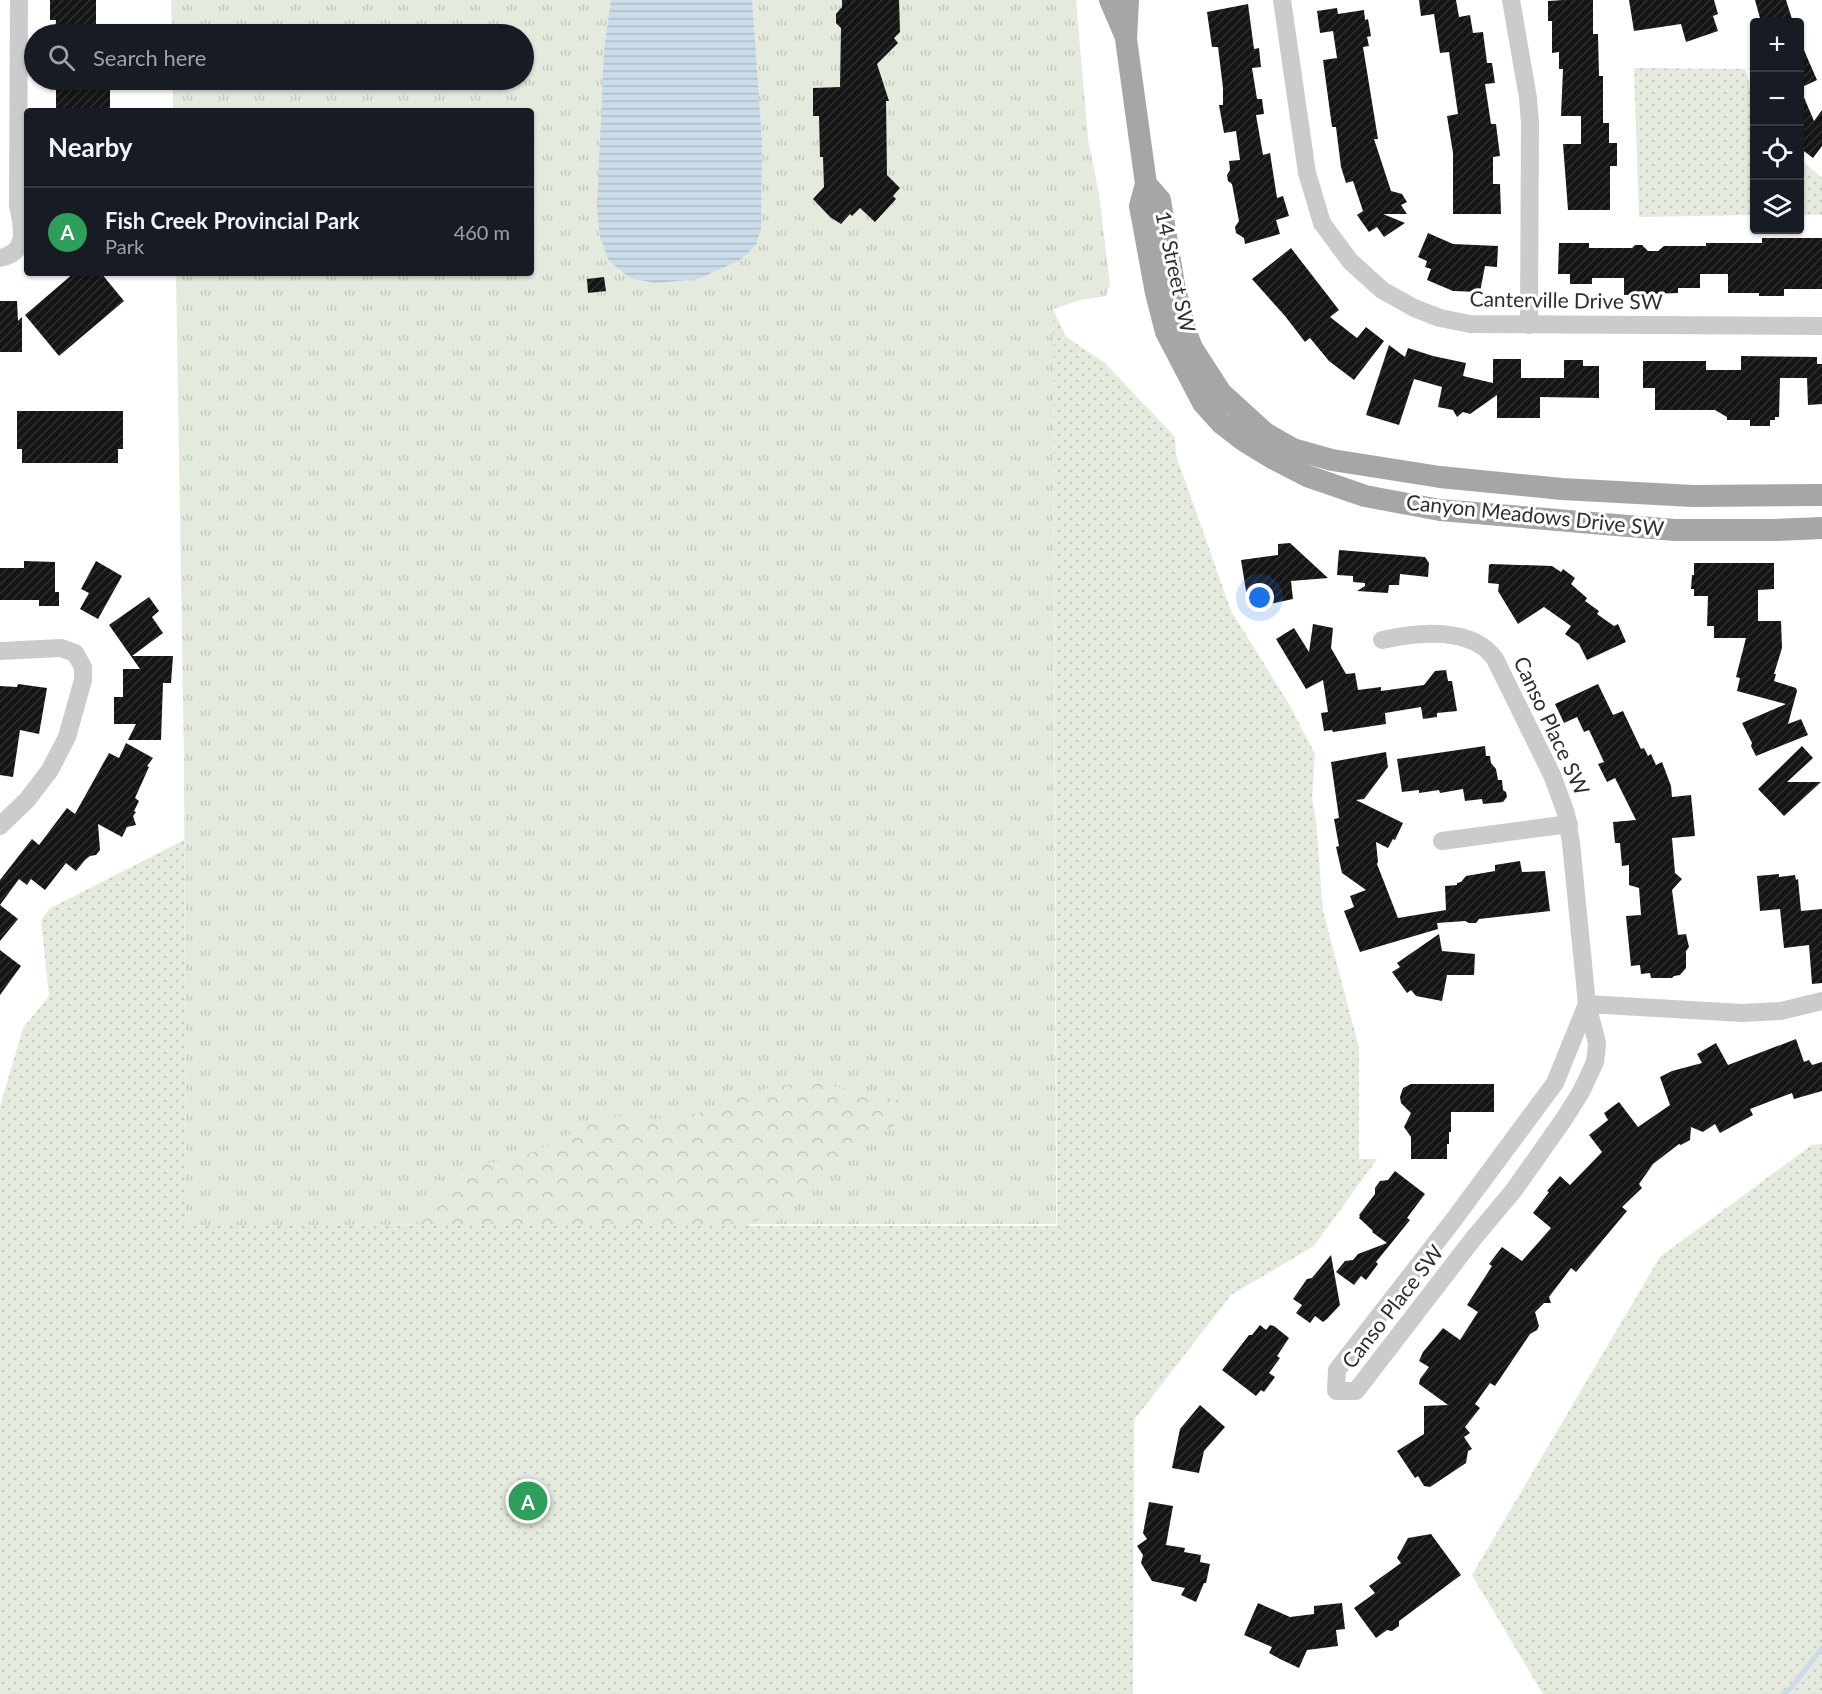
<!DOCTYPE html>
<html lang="en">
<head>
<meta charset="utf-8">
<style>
  :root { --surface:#171b24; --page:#20242c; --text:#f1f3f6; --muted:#9ea1a6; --line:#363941; --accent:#8c9099 }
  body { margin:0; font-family:Lato,sans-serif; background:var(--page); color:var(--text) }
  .controls { position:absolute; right:18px; top:18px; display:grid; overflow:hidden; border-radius:6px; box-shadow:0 2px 4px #0004 }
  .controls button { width:54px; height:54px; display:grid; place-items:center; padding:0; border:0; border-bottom:2px solid var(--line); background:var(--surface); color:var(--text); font:30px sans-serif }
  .you { position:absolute; left:1260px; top:598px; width:21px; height:21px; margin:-15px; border:4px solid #fff; border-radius:50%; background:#1a73e8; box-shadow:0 0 0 9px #1a73e833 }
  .badge { display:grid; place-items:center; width:39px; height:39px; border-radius:50%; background:var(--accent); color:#fff; font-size:20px; font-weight:700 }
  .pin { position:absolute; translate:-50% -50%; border:3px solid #fff; box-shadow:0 2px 6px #0006 }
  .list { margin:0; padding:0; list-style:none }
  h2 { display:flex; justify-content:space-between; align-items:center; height:78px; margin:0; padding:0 24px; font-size:26px }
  h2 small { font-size:20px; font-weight:400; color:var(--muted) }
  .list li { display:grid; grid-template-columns:39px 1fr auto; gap:18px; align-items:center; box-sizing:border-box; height:90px; padding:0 24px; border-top:2px solid var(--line) }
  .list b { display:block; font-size:22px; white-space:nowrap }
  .list p { margin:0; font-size:20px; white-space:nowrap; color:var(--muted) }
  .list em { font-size:20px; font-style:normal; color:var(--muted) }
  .icon { flex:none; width:33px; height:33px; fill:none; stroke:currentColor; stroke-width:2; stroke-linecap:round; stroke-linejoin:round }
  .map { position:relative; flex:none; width:1822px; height:1694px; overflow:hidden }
  .search { position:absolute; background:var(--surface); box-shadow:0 2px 4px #0004; left:24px; top:24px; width:510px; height:66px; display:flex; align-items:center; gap:15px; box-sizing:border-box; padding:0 21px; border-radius:33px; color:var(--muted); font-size:22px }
  .panel { position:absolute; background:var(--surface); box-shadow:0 2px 4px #0004; left:24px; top:108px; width:510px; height:168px; border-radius:6px }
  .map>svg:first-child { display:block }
  .grass { fill:url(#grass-tufts) }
  .forest { fill:url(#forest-crowns) }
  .park { fill:url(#park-dots) }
  .water { fill:url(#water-rules) }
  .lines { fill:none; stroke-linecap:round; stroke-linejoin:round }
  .stream { stroke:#cbdce9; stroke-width:5 }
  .building { fill:url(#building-hatch) }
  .minor { stroke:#cbcbcb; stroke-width:18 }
  .major { stroke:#a6a6a6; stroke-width:22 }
  .labels { text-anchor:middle; stroke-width:6; stroke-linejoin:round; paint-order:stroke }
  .street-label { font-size:21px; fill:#2e2e2e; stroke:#fff }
</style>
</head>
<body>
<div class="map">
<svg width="1822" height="1694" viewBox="0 0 1822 1694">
  <defs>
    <pattern id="grass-tufts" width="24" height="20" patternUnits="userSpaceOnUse" patternTransform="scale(1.5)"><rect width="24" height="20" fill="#e4eadd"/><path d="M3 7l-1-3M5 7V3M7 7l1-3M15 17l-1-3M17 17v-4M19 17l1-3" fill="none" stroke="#c4c9be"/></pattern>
    <pattern id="forest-crowns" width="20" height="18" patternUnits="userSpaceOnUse" patternTransform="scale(1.5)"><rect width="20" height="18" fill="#e4eadd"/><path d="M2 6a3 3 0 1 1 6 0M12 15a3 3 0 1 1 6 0" fill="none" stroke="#c4c9be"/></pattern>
    <pattern id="park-dots" width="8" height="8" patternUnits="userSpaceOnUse" patternTransform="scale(1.5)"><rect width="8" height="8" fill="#e4eadd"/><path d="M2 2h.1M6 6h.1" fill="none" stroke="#c4c9be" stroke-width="1.8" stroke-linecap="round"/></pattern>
    <pattern id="water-rules" width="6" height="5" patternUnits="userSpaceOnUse" patternTransform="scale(1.5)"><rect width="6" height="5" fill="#cbdce9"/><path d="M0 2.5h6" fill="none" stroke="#afbdc8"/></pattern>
    <pattern id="building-hatch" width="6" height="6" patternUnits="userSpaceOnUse" patternTransform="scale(1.5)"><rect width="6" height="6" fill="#151515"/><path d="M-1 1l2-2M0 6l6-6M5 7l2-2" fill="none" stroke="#2f2f2f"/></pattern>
  </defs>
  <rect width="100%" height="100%" fill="#fff"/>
  <path class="grass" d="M171,0H1076L1088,139L1099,194L1110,284L1106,296L1081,300L1053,309L1056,1224L186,1225L184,761L176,273H531V111H173V80H524V34H172Z"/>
  <path class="forest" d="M808,1081L874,1094L903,1102L902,1117L897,1123L851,1154L803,1197L761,1218L741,1229L419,1228L415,1213L424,1201L443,1190L457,1172L469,1165L514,1160L548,1145L587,1125L623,1115L654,1119L684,1116L702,1112L765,1089Z"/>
  <g class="park">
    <path d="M1634,68L1745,69L1754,98V215L1639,217Z"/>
    <path d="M1800,159L1822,178V215H1800Z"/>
    <path d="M1053,309L1066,337L1105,363L1175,437L1176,455L1231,611L1289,704L1315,754L1312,799L1316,821L1323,911L1359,1048V1159H1377L1314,1246L1231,1295L1134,1420L1133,1694H0V1107L23,1028L49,996L41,921L49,909L184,840L186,1225L1057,1226Z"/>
    <path d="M1822,1144V1694H1543L1472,1575L1660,1257L1812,1145Z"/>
  </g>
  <path class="water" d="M611,0H752L762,141L761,228L756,245L740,260L698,279L655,283L630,278L609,261L600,237L597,207L604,50Z"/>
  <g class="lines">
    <path class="stream" d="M1783,1694L1791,1688L1822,1648"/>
  </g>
  <g class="building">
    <path d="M50,0H96V34H55L56,20H50Z"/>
    <path d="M842,0H899L900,32L894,38L898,43L877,64L889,101H886L887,175L900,188L893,196L896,199L875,222L860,208L852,216L850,214L841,224L830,217L813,199L824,187L823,157H820L819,116H813V88L840,87L841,28L836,23V14L842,7Z"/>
    <path d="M1419,0H1456L1459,17L1470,15L1473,33L1483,32L1487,63H1492L1495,83L1485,84L1491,124H1496L1500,156L1493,157V184H1500L1501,214H1453V153L1447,116L1458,114L1449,52L1440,53L1434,14L1421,16Z"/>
    <path d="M1563,0H1593V34H1598L1599,76H1603V123H1609V143H1617V166H1610V210H1568L1563,144H1581V116H1561L1563,69H1559V52L1552,53V21H1548V1Z"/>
    <path d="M1629,0H1714L1718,14L1713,16L1718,31L1686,42L1681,24L1634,31Z"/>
    <path d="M1755,0H1786L1793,22H1761Z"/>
    <path d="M1248,4L1254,49L1259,48L1261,67L1252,68L1257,99H1262L1264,114L1256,115L1263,155L1270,153L1277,198L1283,196L1289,216L1276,220L1280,234L1245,244L1244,238L1236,233L1235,227L1239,221L1232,184L1228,181L1227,175L1230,170L1229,161L1240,160L1236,131L1224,133L1219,105H1223V88L1218,47H1212L1207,12Z"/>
    <path d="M1337,8L1338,14L1364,10L1365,20L1368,19L1371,36L1367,37L1369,46L1363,47L1378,139H1374L1391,191L1402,194L1407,202L1401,205L1407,214H1383L1405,223L1384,237L1377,227L1369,232L1357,215L1363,211L1353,181L1346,183L1341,167L1336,127H1332L1323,60L1337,58L1333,31L1320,33L1317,11Z"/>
    <path d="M1800,41L1817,80L1800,88L1814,121L1822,110V146L1813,158L1800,148Z"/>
    <path d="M79,80H110V111H74V108H56V84H79Z"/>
    <path d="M1428,233L1453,244L1498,246L1497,267L1485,266L1480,292L1453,291L1427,280L1431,269L1425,267L1427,261L1418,257Z"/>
    <path d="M1762,238H1822V289H1784V296H1759V293H1728V274H1700V288H1678V293L1624,295V278H1592V284H1570V274H1558L1559,243H1589V248H1632L1635,245H1642L1648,251H1658L1664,246H1706V243H1762Z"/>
    <path d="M1291,248L1339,310L1330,317L1357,338L1366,327L1384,341L1354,380L1329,361L1310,338L1305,342L1285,316L1252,279Z"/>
    <path d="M74,273H101L124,301L59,356L25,315Z"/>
    <path d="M604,277L606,291L588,293L587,279Z"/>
    <path d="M0,301H17L18,321L22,317V352H0Z"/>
    <path d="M1389,345L1405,357L1408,348L1433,356L1466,363L1463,376L1493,383V359H1521V378H1564V360H1583V366H1599V398L1540,397V418H1497V395L1470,414L1463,412L1457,417L1453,410L1438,407L1442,387L1414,379L1399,425L1366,415Z"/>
    <path d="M1741,356L1817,357V364H1822V404L1808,405L1807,378H1780L1779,417H1775V420H1770V426H1750V420H1727V417L1715,410H1655V388H1643V361H1706V370H1741Z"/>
    <path d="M17,411H123V449H118V463H22V449H17Z"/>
    <path d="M1290,543L1328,578L1291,581L1293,599L1257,607V604L1248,603L1241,560L1278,555V544Z"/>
    <path d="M1339,550L1425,557L1429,563L1428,577L1400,574L1399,585H1389L1388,593L1357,591L1365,586V583L1353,582V576L1337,575Z"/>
    <path d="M24,561L55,562V592H59V606H39V600H0V568H24Z"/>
    <path d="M96,561L122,576L98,619L80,609L89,593L81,589Z"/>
    <path d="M1694,563H1774V589L1758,590V621H1781L1782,648L1774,674H1776L1774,681L1796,688L1797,691L1788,724L1801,719L1808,735L1756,756L1751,746L1752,743L1742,723L1786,704L1737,691L1740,678L1736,677L1746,638H1714V626H1707L1708,596H1694V589H1691L1692,575H1694Z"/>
    <path d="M1491,564L1552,566L1561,572L1563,569L1575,578L1571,584L1587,598L1585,601L1599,611L1597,614L1614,626L1618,624L1626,642L1587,660L1579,644L1565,634L1571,626L1544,607L1518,624L1498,591L1499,584L1488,583L1489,565Z"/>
    <path d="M149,597L159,611L152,617L163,633L132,656H173L171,683H163L161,740H128L136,724H114V697H123V669H140L109,625Z"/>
    <path d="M1313,624L1333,628L1331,648L1346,674L1355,673L1358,690L1381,687V691L1424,685L1435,671L1446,670L1448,681H1452L1457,711L1437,713V717L1423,719L1421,707L1385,713L1386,724L1333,732L1332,730L1324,731L1321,713L1328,712L1323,680L1306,689L1276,639L1294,628L1309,652Z"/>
    <path d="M18,684L47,688L39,734L20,730L13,777L0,775V686L17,687Z"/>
    <path d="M1598,684L1613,715L1623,711L1641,749L1644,748L1648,756L1651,754L1656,765L1662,762L1671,786L1672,797L1691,795L1695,836L1672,838L1675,873L1682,879L1672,890L1678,935L1686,934L1689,947L1686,951V968L1680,975L1674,976L1672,978H1651L1650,973L1641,974L1640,965L1631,966L1626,916L1641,915L1639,888L1629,885V865L1622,866L1620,843H1615L1613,822L1636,820L1615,778L1607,782L1598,764L1604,762L1589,730L1584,732L1577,717L1564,723L1555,704Z"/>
    <path d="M126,743L153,758L147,766L149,767L135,798L139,801L134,811L136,812L133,816L136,825L127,827L122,837L98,824L100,850L96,855L90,856L85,860L76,871L66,863L45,890L31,879L27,885L19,879L0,905V880L32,839L39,845L67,808L75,814L109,753L119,758Z"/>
    <path d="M1485,746L1486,756H1490L1491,763L1496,769L1498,780H1502L1503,790L1506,792L1507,797L1503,802L1483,804L1482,799L1465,801L1463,789L1440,793L1439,790L1419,793V790L1402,792L1397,759Z"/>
    <path d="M1802,746L1813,758L1787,782H1821L1784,816L1758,789Z"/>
    <path d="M1386,752L1388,767L1364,799L1356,800L1403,823L1395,840L1393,839L1388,848L1376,842L1378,862L1377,864L1398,918L1446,910L1445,886L1457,885V883L1461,882L1466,876L1495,871V865L1520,861L1522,872L1545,871L1550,911L1479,919L1476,923H1469L1465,921L1437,923L1438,929L1360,952L1344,911L1354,907L1350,896L1366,890L1342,873L1336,847L1339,846L1334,819L1339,818L1331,762Z"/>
    <path d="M1779,874V877L1795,875L1796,880L1798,879L1801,911L1822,909V983L1812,984L1809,945L1784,948L1780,909L1760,911L1757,876Z"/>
    <path d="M0,905L18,919L0,941Z"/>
    <path d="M1439,934L1442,951L1475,954L1474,975H1447L1442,1001L1416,996L1411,990L1407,993L1392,972L1400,967L1397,963Z"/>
    <path d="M0,950L21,966L0,995Z"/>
    <path d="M1796,1039L1804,1062L1809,1060L1812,1065L1822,1062V1091L1794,1099L1792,1093L1750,1109L1753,1115L1720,1133L1715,1124L1703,1132L1691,1127L1690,1140L1681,1145L1679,1144L1653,1164L1639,1184L1642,1188L1622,1207L1627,1211L1576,1272L1571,1268L1549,1297L1551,1303H1544L1535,1312L1539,1326L1537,1330L1530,1334L1495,1386L1490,1383L1475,1404L1480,1408L1465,1427L1470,1433L1464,1437L1472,1449L1468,1451L1466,1463L1430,1487L1424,1486L1418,1476L1415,1478L1397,1451L1424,1434V1406L1448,1405L1419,1384L1420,1379L1429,1367L1419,1361L1423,1352L1443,1328L1460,1340L1478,1312L1467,1305L1492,1266L1489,1264L1502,1247L1522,1261L1551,1228L1533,1213L1549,1192L1547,1191L1560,1176L1570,1185L1602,1152L1589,1135L1608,1120L1604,1113L1619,1102L1638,1127L1670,1105L1660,1077L1672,1071L1702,1063L1697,1054L1716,1043L1728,1065Z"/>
    <path d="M1411,1084H1494V1112H1451V1132H1449V1144H1447V1159H1411V1137L1404,1127L1411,1113L1401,1103L1400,1097L1403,1088Z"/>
    <path d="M1395,1171L1425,1194L1407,1218L1410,1220L1376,1262L1378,1264L1366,1280L1361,1276L1354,1285L1336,1272L1345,1261L1353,1260L1358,1254L1387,1243L1372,1232L1373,1231L1359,1218L1360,1216L1359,1215L1375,1194V1188L1380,1181L1388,1180Z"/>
    <path d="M1331,1255L1340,1305L1327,1319L1323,1322L1315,1316L1310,1323L1296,1313L1302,1305L1293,1299L1307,1279L1312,1278Z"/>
    <path d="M1260,1325L1266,1330L1270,1325L1274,1326L1289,1338L1277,1356L1280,1358L1269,1373L1275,1377L1264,1392L1261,1390L1256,1396L1222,1370L1249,1335H1252Z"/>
    <path d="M1200,1405L1225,1427L1204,1451L1199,1473L1172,1468L1180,1429Z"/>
    <path d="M1149,1502L1173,1506L1166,1545L1185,1548L1184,1552L1201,1555L1200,1562L1210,1564L1206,1583H1204L1196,1602L1181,1595L1185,1588L1152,1581L1141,1563L1143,1555L1137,1546L1147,1539L1143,1533Z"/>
    <path d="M1431,1534L1461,1575L1399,1621V1626L1392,1631L1387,1630L1376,1638L1354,1608L1375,1593L1369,1586L1401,1563L1397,1558L1408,1538Z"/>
    <path d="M1258,1603L1290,1617L1314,1614V1606L1342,1603L1345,1629L1336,1630L1338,1646L1307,1650L1299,1668L1280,1659L1269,1653L1272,1647L1244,1635Z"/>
  </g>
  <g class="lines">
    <g class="minor">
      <path d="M1282,0L1307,173L1322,223L1350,261L1382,290L1414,308L1440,318L1470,324L1822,326"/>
      <path d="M1511,0L1528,98L1530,123L1529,325"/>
      <path d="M0,258C30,252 22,226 18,205L19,0"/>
      <path d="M1382,640C1417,632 1472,626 1495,659L1552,775L1566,813L1571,843L1587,1004L1597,1043L1596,1054L1595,1062L1581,1092L1564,1119L1514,1190L1473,1239L1356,1391H1336L1337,1370L1452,1222L1555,1083L1587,1004"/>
      <path d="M0,651L61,648L75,653L83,667V680L67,737L50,770L27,800L0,826"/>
      <path d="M1442,841L1569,824"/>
      <path d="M1587,1004L1742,1013L1781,1011L1822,1001"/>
    </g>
    <g class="major">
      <path d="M1110,0L1125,35"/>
      <path d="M1128,0L1126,39L1146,184L1140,206L1156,293L1166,332L1203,403L1221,423L1243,440L1274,459L1307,476L1365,496L1440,510L1675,530H1775L1822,528"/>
      <path d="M1146,184L1160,200L1174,285L1185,330L1192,348L1221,393L1265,433L1293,449L1332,460L1440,477L1562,489L1693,496L1822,495"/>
    </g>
  </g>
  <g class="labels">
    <g class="street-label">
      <text transform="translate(1175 272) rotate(78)" y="7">14 Street SW</text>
      <text transform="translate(1566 301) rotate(1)" y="7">Canterville Drive SW</text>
      <text transform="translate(1535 516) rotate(6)" y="7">Canyon Meadows Drive SW</text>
      <text transform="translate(1551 726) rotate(65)" y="7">Canso Place SW</text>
      <text transform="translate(1393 1307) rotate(-52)" y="7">Canso Place SW</text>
    </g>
  </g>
</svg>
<div class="controls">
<button>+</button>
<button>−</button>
<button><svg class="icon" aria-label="locate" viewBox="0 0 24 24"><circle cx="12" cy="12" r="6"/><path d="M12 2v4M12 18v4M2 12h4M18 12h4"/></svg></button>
<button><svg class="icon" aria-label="layers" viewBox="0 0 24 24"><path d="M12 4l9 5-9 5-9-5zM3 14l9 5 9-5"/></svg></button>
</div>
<div class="you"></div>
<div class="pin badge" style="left:528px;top:1501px;background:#2e9e5b">A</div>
<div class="search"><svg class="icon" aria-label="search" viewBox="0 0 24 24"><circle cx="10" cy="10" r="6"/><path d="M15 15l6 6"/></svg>Search here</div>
<section class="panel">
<h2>Nearby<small></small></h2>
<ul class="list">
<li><span class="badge" style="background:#2e9e5b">A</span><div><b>Fish Creek Provincial Park</b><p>Park</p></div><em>460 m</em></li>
</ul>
</section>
</div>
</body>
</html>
